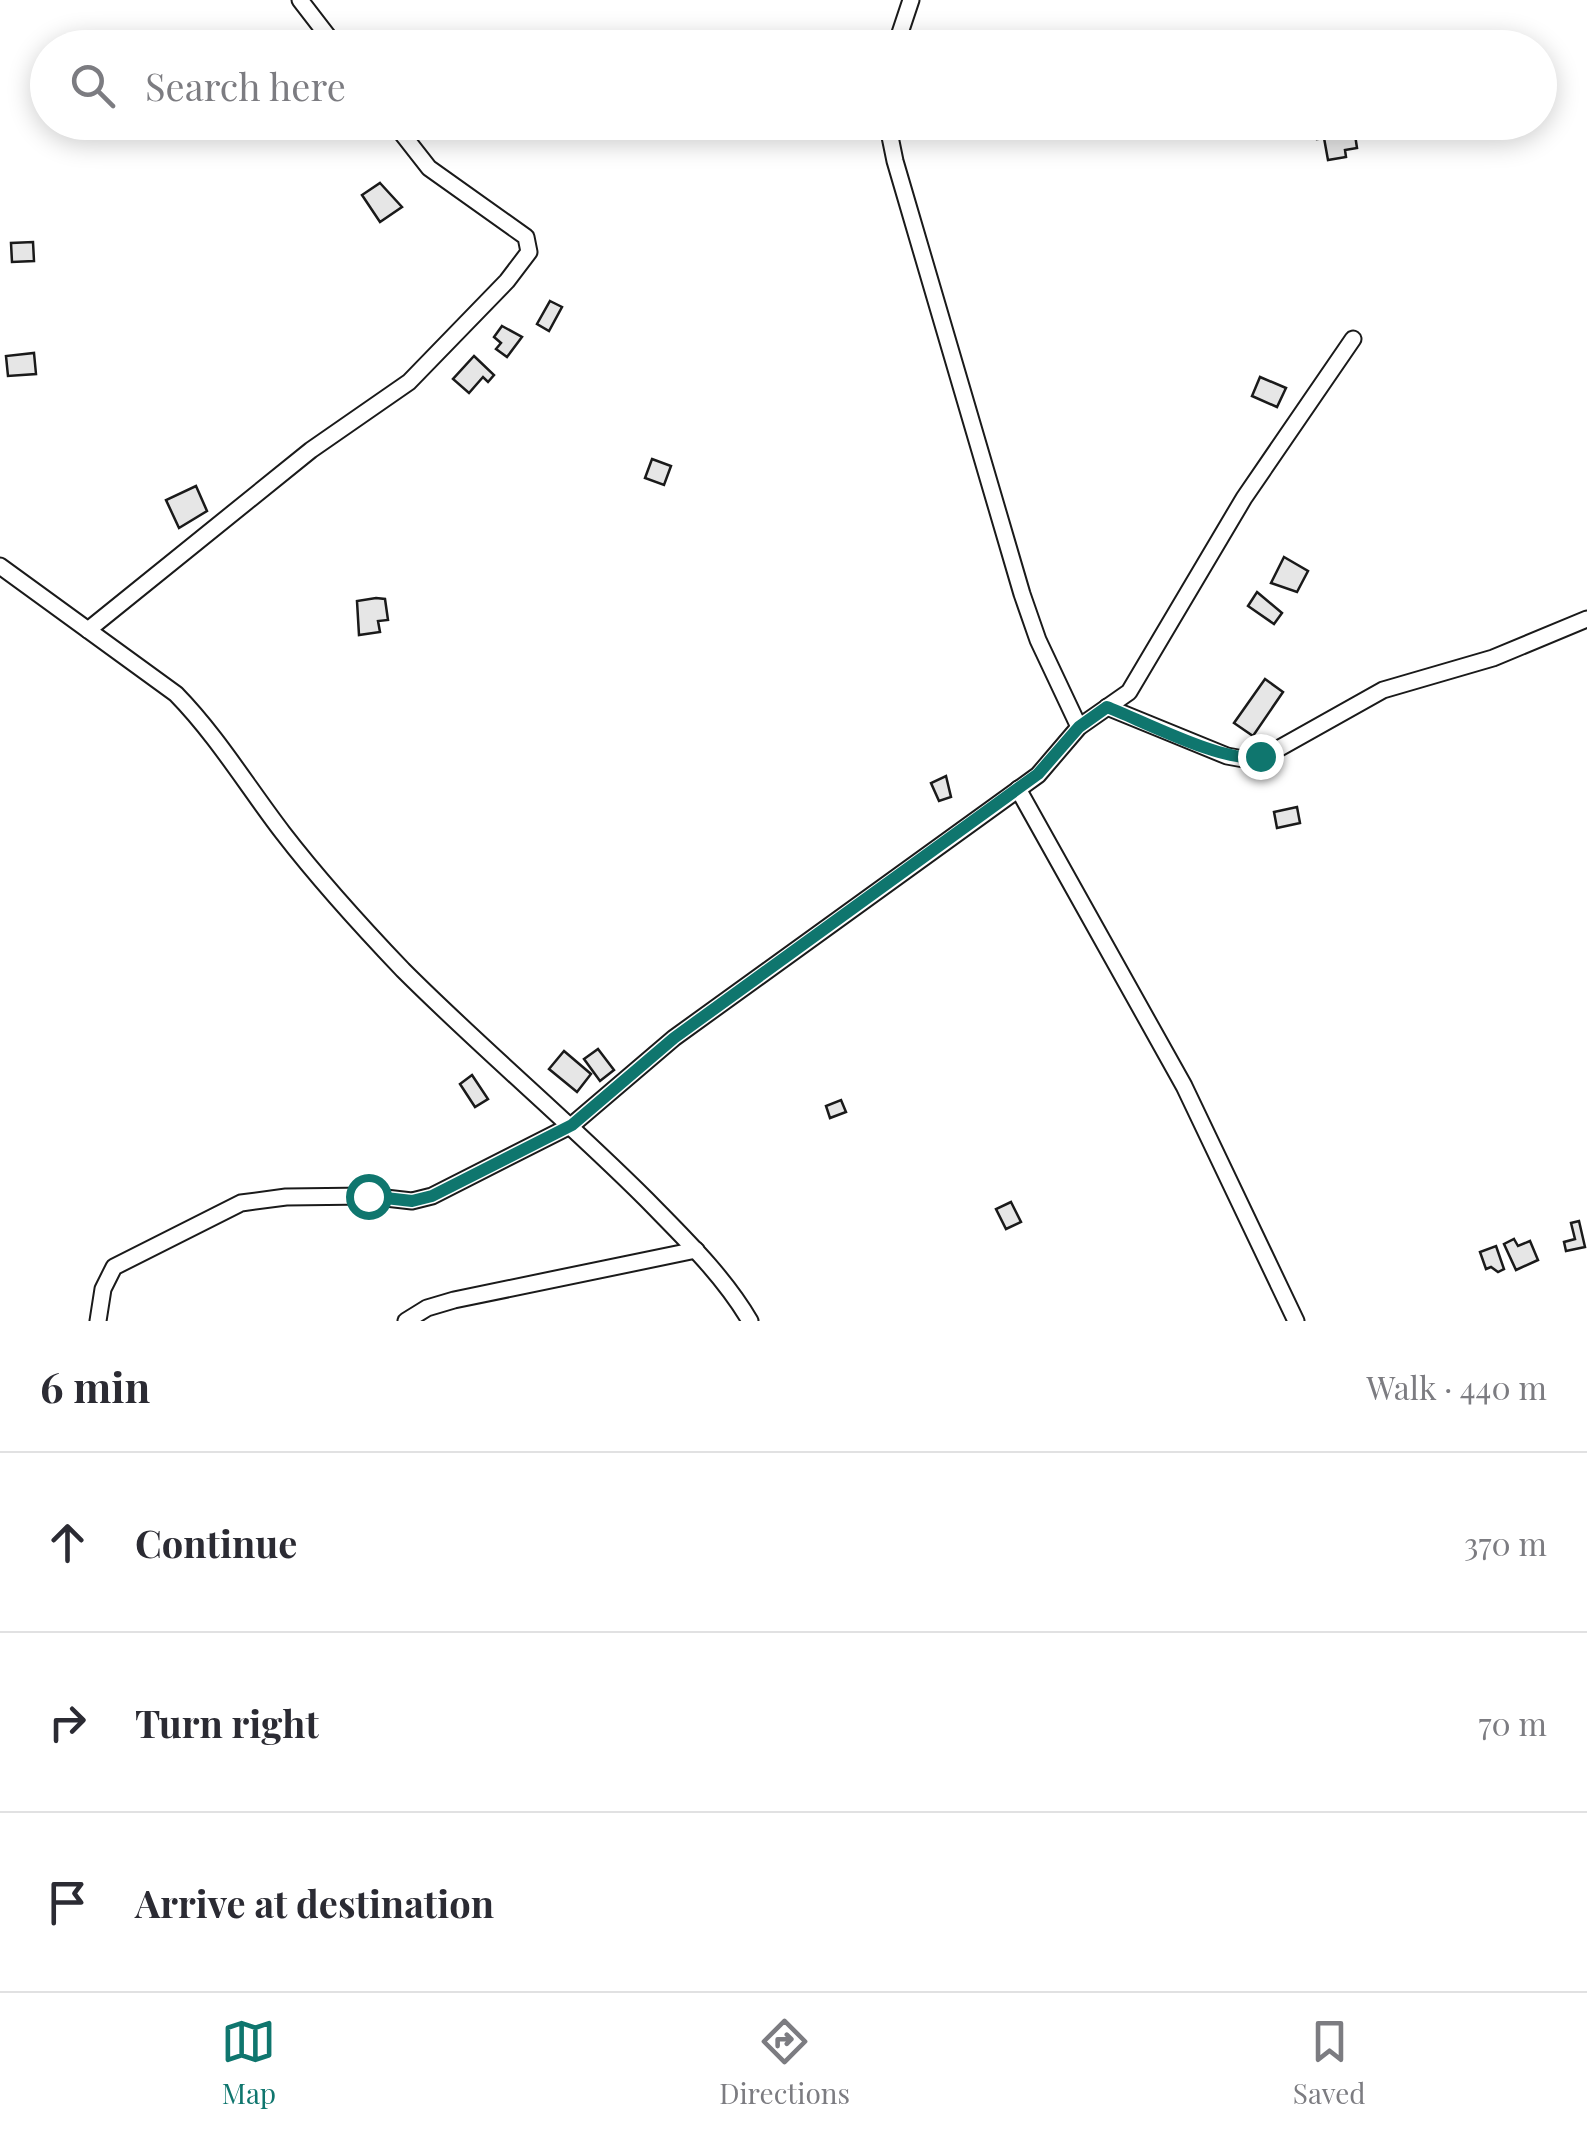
<!DOCTYPE html>
<html lang="en">
<head>
<meta charset="utf-8">
<style>
  :root { --surface:#fff; --page:#f2f2f3; --text:#2b2b33; --muted:#7c7c81; --line:#e1e1e2; --accent:#0f766e }
  body { margin:0; font-family:"Playfair Display",serif; background:var(--page); color:var(--text) }
  .stop { position:absolute; width:30px; height:30px; margin:-22px; border:8px solid #0f766e; border-radius:50%; background:#fff }
  .stop.end { background:#0f766e; border-color:#fff; box-shadow:0 2px 10px #0008 }
  .list { margin:0; padding:0; list-style:none }
  h2 { display:flex; justify-content:space-between; align-items:center; height:130px; margin:0; padding:0 40px; font-size:42px }
  h2 small { font-size:32px; font-weight:400; color:var(--muted) }
  .list li { display:grid; grid-template-columns:65px 1fr auto; gap:30px; align-items:center; box-sizing:border-box; height:180px; padding:0 40px; border-top:2px solid var(--line) }
  .list b { display:block; font-size:38px; white-space:nowrap }
  .list em { font-size:32px; font-style:normal; color:var(--muted) }
  .icon { flex:none; width:55px; height:55px; fill:none; stroke:currentColor; stroke-width:2; stroke-linecap:round; stroke-linejoin:round }
  .map { position:relative; flex:none; width:1587px; height:1321px; overflow:hidden }
  .search { position:absolute; background:var(--surface); box-shadow:0 5px 25px #0003; left:30px; right:30px; top:30px; height:110px; display:flex; align-items:center; gap:25px; box-sizing:border-box; padding:0 35px; border-radius:55px; color:var(--muted); font-size:38px }
  .sheet { height:670px; background:var(--surface) }
  nav { display:flex; justify-content:space-around; align-items:center; box-sizing:border-box; height:140px; border-top:2px solid var(--line); background:var(--surface); font-size:28px; color:var(--muted) }
  nav a { display:grid; justify-items:center; gap:5px }
  nav .on { color:var(--accent) }
  .map>svg:first-child { display:block }
  .building { fill:#e6e6e6; stroke:#1a1a1a; stroke-width:2.5 }
  .lines { fill:none; stroke-linecap:round; stroke-linejoin:round }
  .street-casing { stroke:#1a1a1a; stroke-width:19 }
  .street { stroke:#fff; stroke-width:15 }
  .route { stroke:#0f766e; stroke-width:12 }
</style>
</head>
<body>
<div class="map">
<svg width="1587" height="1321" viewBox="0 0 1587 1321">
  <rect width="100%" height="100%" fill="#fff"/>
  <g class="building">
    <path d="M1336,125L1337,131L1354,128L1357,148L1345,150L1346,157L1328,160L1324,138L1317,139L1315,128Z"/>
    <path d="M380,183L402,207L380,222L362,195Z"/>
    <path d="M33,242L34,261L12,262L11,243Z"/>
    <path d="M550,301L562,307L549,331L537,324Z"/>
    <path d="M502,326L522,337L507,357L496,349L501,343L494,337Z"/>
    <path d="M34,353L36,374L8,376L6,356Z"/>
    <path d="M474,356L494,375L488,382L483,377L469,393L453,379Z"/>
    <path d="M1260,377L1286,388L1277,407L1252,396Z"/>
    <path d="M652,459L671,466L664,485L645,478Z"/>
    <path d="M196,486L207,511L179,528L166,500Z"/>
    <path d="M1284,557L1308,571L1297,592L1271,583Z"/>
    <path d="M1257,592L1282,613L1274,624L1248,606Z"/>
    <path d="M376,598L385,599L388,620L378,621L380,632L359,635L357,601Z"/>
    <path d="M1265,679L1283,692L1253,736L1234,723Z"/>
    <path d="M946,776L951,797L939,801L931,783Z"/>
    <path d="M1297,807L1300,823L1277,828L1274,812Z"/>
    <path d="M598,1049L614,1070L600,1081L584,1059Z"/>
    <path d="M564,1051L591,1074L577,1092L549,1069Z"/>
    <path d="M472,1075L488,1099L475,1107L460,1084Z"/>
    <path d="M841,1100L846,1112L830,1118L826,1106Z"/>
    <path d="M1011,1202L1021,1222L1006,1229L996,1209Z"/>
    <path d="M1579,1221L1585,1247L1566,1251L1564,1242L1575,1239L1571,1223Z"/>
    <path d="M1514,1239L1518,1246L1530,1241L1538,1260L1516,1270L1504,1244Z"/>
    <path d="M1496,1246L1504,1269L1498,1272L1491,1267L1486,1269L1480,1252Z"/>
  </g>
  <g class="lines">
    <g class="street-casing">
      <g id="street">
        <path d="M300,0L337,48"/>
        <path d="M895,48L911,0"/>
        <path d="M887,122L895,161L1022,594L1038,640L1079,727"/>
        <path d="M0,566L176,694C217,736 247,786 283,833C320,881 361,926 403,970C482,1049 568,1121 647,1200C684,1238 723,1275 750,1321"/>
        <path d="M88,630L311,450L409,382L507,281L529,252L526,237L429,168L393,122"/>
        <path d="M1107,707L1227,756L1249,760L1276,750L1383,690L1493,658L1587,619"/>
        <path d="M1018,789L1184,1086L1296,1321"/>
        <path d="M98,1321L103,1289L114,1267L241,1203L286,1197L368,1196L412,1201L432,1196L572,1125L674,1038L1038,775L1079,727L1129,692L1244,498L1353,339"/>
        <path d="M406,1321L427,1308L454,1300L696,1250"/>
      </g>
    </g>
    <use href="#street" class="street"/>
  </g>
  <g class="lines">
    <path class="route" d="M368,1196L412,1201L432,1196L572,1125L674,1038L1038,774L1079,727L1107,707C1141,720 1229,766 1260,756"/>
  </g>
</svg>
<div class="stop" style="left:368px;top:1196px"></div>
<div class="stop end" style="left:1260px;top:756px"></div>
<div class="search"><svg class="icon" aria-label="search" viewBox="0 0 24 24"><circle cx="10" cy="10" r="6"/><path d="M15 15l6 6"/></svg>Search here</div>
</div>
<section class="sheet">
<h2>6 min<small>Walk · 440 m</small></h2>
<ul class="list">
<li><svg class="icon" aria-label="ahead" viewBox="0 0 24 24"><path d="M12 20V5M6 11l6-6 6 6"/></svg><div><b>Continue</b></div><em>370 m</em></li>
<li><svg class="icon" aria-label="right" viewBox="0 0 24 24"><path d="M7 20v-9h11M14 6l5 5-5 5"/></svg><div><b>Turn right</b></div><em>70 m</em></li>
<li><svg class="icon" aria-label="arrive" viewBox="0 0 24 24"><path d="M6 21V4h12l-3 4 3 4H6"/></svg><div><b>Arrive at destination</b></div></li>
</ul>
</section>
<nav>
<a class="on"><svg class="icon" aria-label="map" viewBox="0 0 24 24"><path d="M3 6l6-2 6 2 6-2v14l-6 2-6-2-6 2zM9 4v14M15 6v14"/></svg>Map</a>
<a><svg class="icon" aria-label="directions" viewBox="0 0 24 24"><path d="M12 3l9 9-9 9-9-9zM9 14v-3h6M13 9l2 2-2 2"/></svg>Directions</a>
<a><svg class="icon" aria-label="saved" viewBox="0 0 24 24"><path d="M7 4h10v16l-5-4-5 4z"/></svg>Saved</a>
</nav>
</body>
</html>
